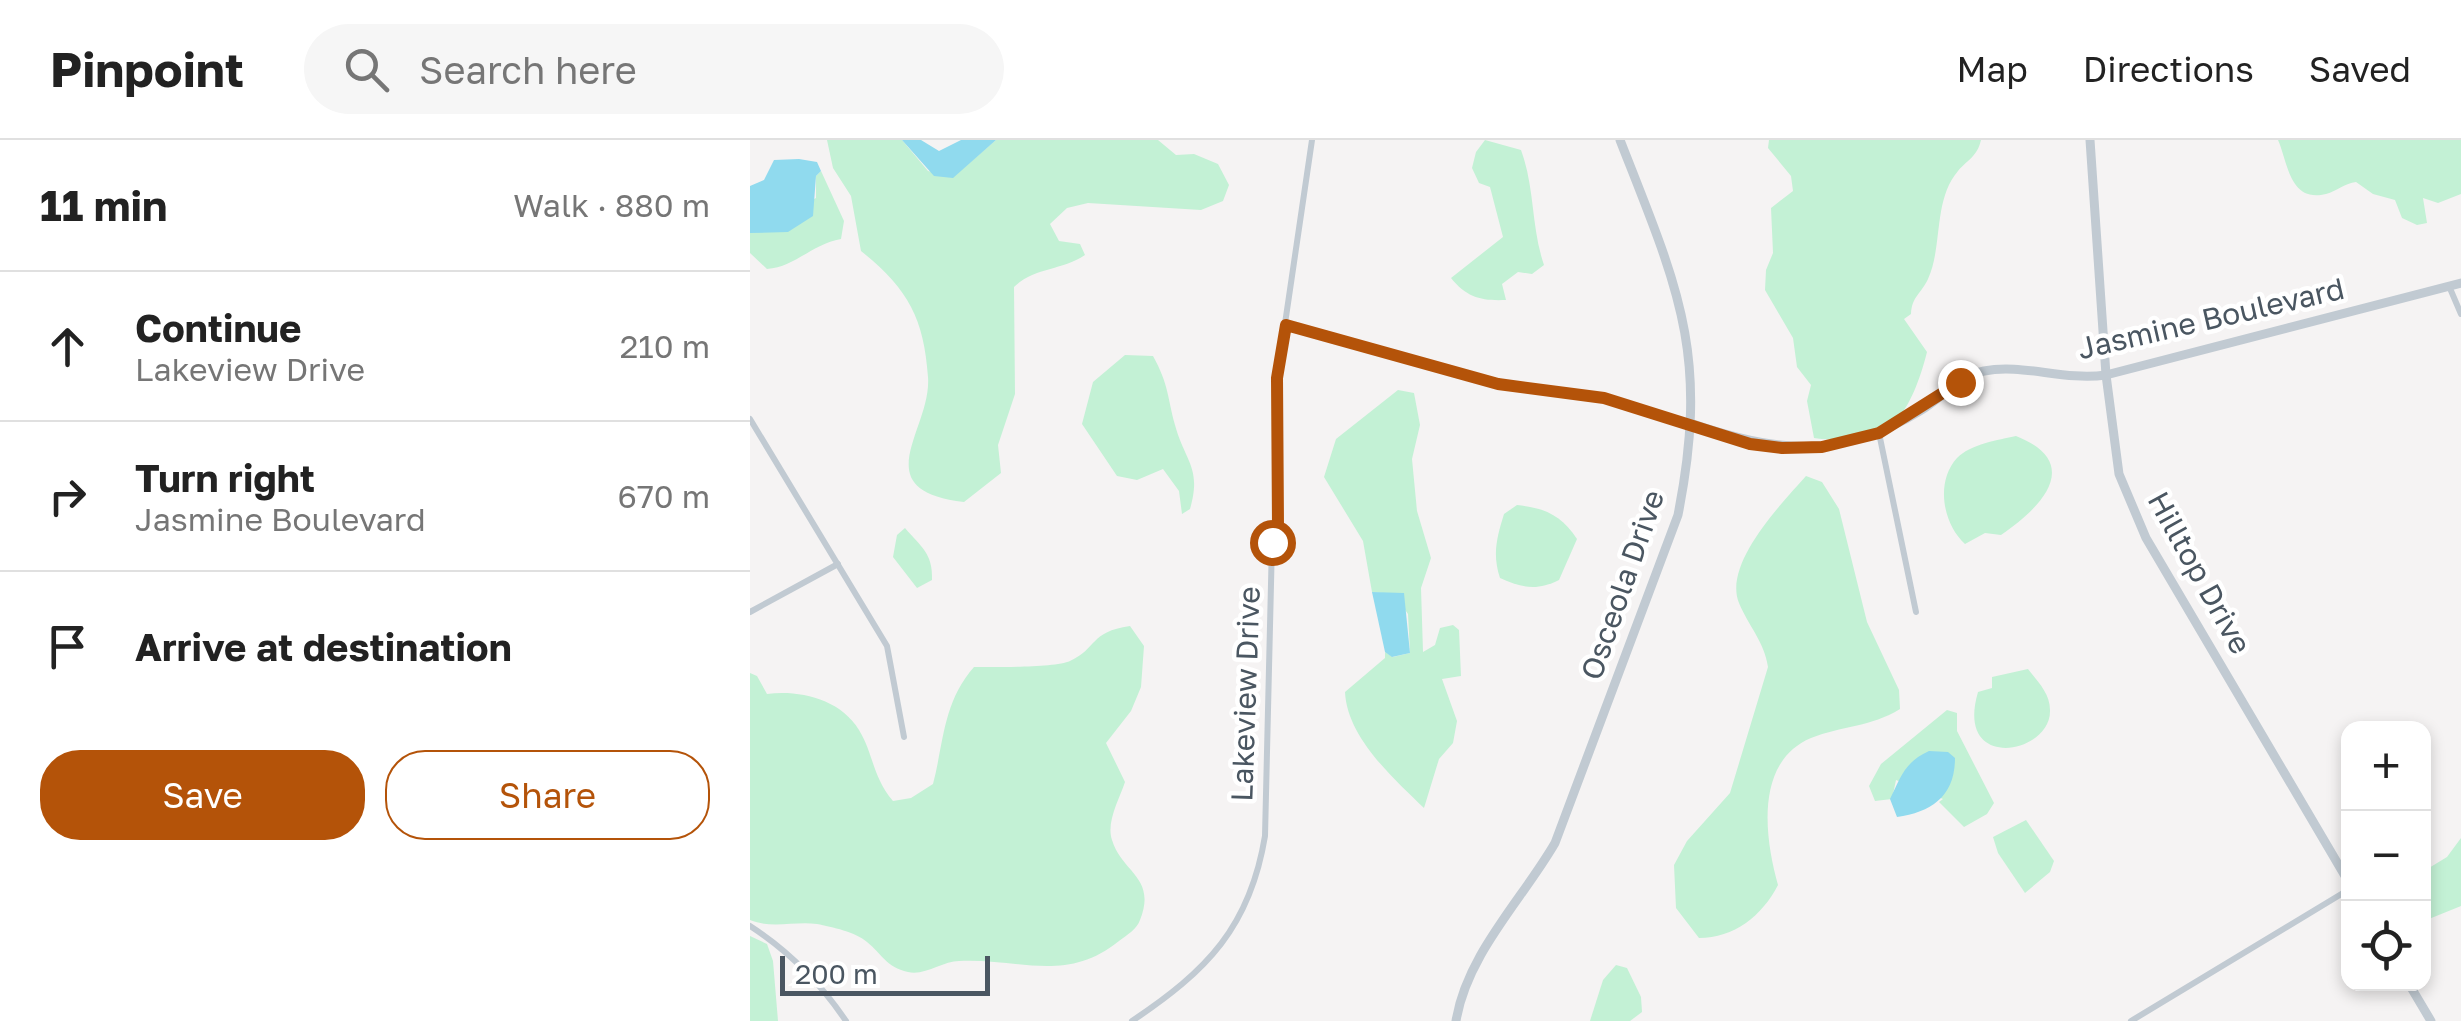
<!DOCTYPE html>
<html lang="en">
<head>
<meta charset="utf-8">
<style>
  :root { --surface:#fff; --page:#f6f6f6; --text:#222; --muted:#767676; --line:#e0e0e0; --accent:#b45309 }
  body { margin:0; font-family:"Golos Text",sans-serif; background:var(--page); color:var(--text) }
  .controls { position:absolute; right:30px; bottom:30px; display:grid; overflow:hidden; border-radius:20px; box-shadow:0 5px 15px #0003 }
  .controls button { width:90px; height:90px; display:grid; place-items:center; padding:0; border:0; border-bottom:2px solid var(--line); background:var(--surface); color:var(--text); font:50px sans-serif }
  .scale { position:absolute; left:30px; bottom:25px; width:210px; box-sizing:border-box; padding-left:10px; border:5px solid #4a5661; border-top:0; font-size:28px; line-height:35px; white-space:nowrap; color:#4a5661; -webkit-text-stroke:8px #fff; paint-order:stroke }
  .stop { position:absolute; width:30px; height:30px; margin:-22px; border:8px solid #b45309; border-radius:50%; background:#fff }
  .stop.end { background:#b45309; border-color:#fff; box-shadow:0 2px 10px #0008 }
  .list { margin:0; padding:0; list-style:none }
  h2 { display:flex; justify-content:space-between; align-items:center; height:130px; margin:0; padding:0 40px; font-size:42px }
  h2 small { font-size:32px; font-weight:400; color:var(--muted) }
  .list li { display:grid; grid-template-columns:65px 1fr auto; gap:30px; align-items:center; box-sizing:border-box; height:150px; padding:0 40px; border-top:2px solid var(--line) }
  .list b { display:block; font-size:38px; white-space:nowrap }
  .list p { margin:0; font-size:32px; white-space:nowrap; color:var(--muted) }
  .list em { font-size:32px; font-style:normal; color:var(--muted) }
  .actions { display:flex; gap:20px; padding:30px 40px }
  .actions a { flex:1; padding:22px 0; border:2px solid var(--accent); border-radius:40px; text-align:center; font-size:35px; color:var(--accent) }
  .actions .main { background:var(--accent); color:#fff }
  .icon { flex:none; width:55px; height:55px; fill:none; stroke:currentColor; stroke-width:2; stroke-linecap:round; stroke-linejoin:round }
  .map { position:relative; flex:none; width:1711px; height:881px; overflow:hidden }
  header { display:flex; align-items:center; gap:60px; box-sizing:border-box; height:140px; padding:0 50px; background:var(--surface); border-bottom:2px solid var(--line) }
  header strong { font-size:48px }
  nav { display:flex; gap:55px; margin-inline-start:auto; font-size:35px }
  .search { width:700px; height:90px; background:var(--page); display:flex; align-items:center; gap:25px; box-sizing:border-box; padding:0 35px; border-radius:55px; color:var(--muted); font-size:38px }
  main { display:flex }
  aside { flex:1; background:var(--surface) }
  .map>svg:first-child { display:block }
  .green { fill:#c3f1d5 }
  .water { fill:#90daee }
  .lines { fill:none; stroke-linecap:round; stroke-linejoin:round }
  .minor { stroke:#c1cad2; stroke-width:6 }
  .tertiary { stroke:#c1cad2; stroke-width:9 }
  .route { stroke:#b45309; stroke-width:12 }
  .labels { text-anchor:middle; stroke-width:9; stroke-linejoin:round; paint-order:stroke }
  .street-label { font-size:30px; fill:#4a5661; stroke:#fff }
</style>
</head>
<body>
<header>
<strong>Pinpoint</strong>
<div class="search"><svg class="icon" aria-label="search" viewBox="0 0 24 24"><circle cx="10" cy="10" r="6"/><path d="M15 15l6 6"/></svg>Search here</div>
<nav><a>Map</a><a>Directions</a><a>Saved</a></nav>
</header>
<main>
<aside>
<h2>11 min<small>Walk · 880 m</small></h2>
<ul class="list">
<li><svg class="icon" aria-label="ahead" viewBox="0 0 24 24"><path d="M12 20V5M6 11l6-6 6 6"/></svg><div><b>Continue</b><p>Lakeview Drive</p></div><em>210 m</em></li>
<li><svg class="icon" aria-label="right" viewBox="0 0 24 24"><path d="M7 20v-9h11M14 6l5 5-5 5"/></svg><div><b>Turn right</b><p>Jasmine Boulevard</p></div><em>670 m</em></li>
<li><svg class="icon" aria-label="arrive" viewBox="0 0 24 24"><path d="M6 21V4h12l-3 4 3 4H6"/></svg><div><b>Arrive at destination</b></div></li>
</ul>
<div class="actions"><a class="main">Save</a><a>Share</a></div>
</aside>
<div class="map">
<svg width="1711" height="881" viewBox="0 0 1711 881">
  <rect width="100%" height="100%" fill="#f5f3f3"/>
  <g class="green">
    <path d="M77,0H152L178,31L203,37L246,0H408L426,15L444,14L468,24L479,45L473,61L451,70L338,63L317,68L300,84L309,101L330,104L335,115C311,131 285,127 264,147L265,254L248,305L251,333L214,362C113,350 182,290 178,237C174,177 157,148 111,111L101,56L83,28Z"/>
    <path d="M735,0L771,10C785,48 781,87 794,125L782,134L768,132L752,144L756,160C732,161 717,158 701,138L753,97L740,47L729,43L722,28L726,12Z"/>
    <path d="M1019,0H1231C1227,17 1218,19 1208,31C1183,60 1193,106 1178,139C1171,154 1162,156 1161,174L1154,179L1177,212C1172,232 1162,263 1148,278C1132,297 1086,302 1064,298L1057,261L1061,245L1047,227L1043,198L1015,150L1016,130L1023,113L1021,68L1043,51L1041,36L1018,8Z"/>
    <path d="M1528,0H1711V54L1688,63L1673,58L1677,83L1667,85L1652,78L1645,60L1623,54L1606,42C1595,43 1587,51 1576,54C1539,63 1538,22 1528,0Z"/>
    <path d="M71,31L94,81L91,99C62,104 45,127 17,129L0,113V93L66,58V36Z"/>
    <path d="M375,215L403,216C419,245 417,256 425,285C435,322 452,327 440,369L432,374L429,351L413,329L387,340L367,336L332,284L343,242Z"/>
    <path d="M648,250L664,253L670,285L662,319L667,371L681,418L671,448L673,512L685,505L690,488L703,485L709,490L711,536L692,539L707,581L703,603L689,619L674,668C643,638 597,597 595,552L635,518V512L643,517L660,513L658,474L644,454L622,452L613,401L574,337L586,299Z"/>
    <path d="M1266,296C1334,323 1292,367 1251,395L1235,393L1215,404C1193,384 1185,342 1207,318C1221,304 1248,300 1266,296Z"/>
    <path d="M1056,336L1072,342L1089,369L1117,482L1149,550L1150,569C1121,587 1091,586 1061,598C1004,622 1015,699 1028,745C1012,776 984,798 949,798L926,768L924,725L937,701L980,653L1018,527C1014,501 999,487 989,463C973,424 1031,364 1056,336Z"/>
    <path d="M767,365C795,368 811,375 827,399L809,440C787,451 772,448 750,438C742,414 747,397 754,374Z"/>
    <path d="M155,388C171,407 183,413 182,440L167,448L143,417L147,395Z"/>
    <path d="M380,486L394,506L391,547L381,571L356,603L375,642C369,660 356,682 362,700C372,733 407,737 390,780C387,789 377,795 369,801C316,844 269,818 209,821C193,821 175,836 158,832C136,827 133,815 117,802C106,792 82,787 67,784C44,781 22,789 0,780V533L7,536L17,554C50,550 90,559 109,590C124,615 122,636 143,661L161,658L183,644C194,602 193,562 224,527C244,527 305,528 320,521C348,508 339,492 380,486Z"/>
    <path d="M1278,529C1287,541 1300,553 1300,570C1302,614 1204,633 1228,552L1242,548V537Z"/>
    <path d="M1197,570L1207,573V591L1244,663L1237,674L1214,687L1189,662L1193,659L1146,640L1142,659L1125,661L1119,646L1131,624Z"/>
    <path d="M1276,680L1304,721L1300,732L1275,753L1248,713L1243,697Z"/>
    <path d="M1711,698V766L1674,781V731L1697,717Z"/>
    <path d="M0,796L17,804L23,821L28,881H0Z"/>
    <path d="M866,825L877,828L891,857L892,872L880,881H840L853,840Z"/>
  </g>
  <g class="water">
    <path d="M152,0H171L189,11L211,0H246L203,38L184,36Z"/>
    <path d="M49,19L67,22L71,31L66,36L63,76L38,92L0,93V46L14,40L24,20Z"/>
    <path d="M622,452L654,453L660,513L642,517L635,512Z"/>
    <path d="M1179,611L1198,612L1205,618C1205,656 1182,672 1147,677L1140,659C1150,639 1154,622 1179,611Z"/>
  </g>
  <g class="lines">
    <g class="minor">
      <path d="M1699,146L1711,174"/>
      <path d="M536,185L748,243L854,259L942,284"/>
      <path d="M0,279L137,506L154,597"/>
      <path d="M1129,293L1166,472"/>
      <path d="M0,472L88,424"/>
      <path d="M0,786C37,810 71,844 96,881"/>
      <path d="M382,881C457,831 500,787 515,696L522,402L528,386L527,238L562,0"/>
      <path d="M1381,881L1598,750"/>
    </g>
    <g class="tertiary">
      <path d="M1340,0L1356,235L1369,334L1396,398L1598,741"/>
      <path d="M943,284C1027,313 1091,319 1170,271C1191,258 1210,236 1234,231C1272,223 1313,241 1356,235L1711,143"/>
      <path d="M1659,844L1681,881"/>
      <path d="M706,881C717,814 772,760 805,703L928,375C960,213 928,148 870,0"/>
    </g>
  </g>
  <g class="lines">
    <path class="route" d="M522,402L528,386L527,238L536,185L748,244L854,258L1000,304L1032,308L1072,307L1129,293L1210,242"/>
  </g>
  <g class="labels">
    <g class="street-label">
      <text transform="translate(1461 179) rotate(-13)" y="10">Jasmine Boulevard</text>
      <text transform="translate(1449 433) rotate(61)" y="10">Hilltop Drive</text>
      <text transform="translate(873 445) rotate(-71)" y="10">Osceola Drive</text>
      <text transform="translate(496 554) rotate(-88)" y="10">Lakeview Drive</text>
    </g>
  </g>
</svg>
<div class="controls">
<button>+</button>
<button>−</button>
<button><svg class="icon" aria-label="locate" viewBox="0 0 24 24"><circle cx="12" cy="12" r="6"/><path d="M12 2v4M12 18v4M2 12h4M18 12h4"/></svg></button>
</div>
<div class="scale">200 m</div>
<div class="stop" style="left:522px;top:402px"></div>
<div class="stop end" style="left:1210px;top:242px"></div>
</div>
</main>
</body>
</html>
